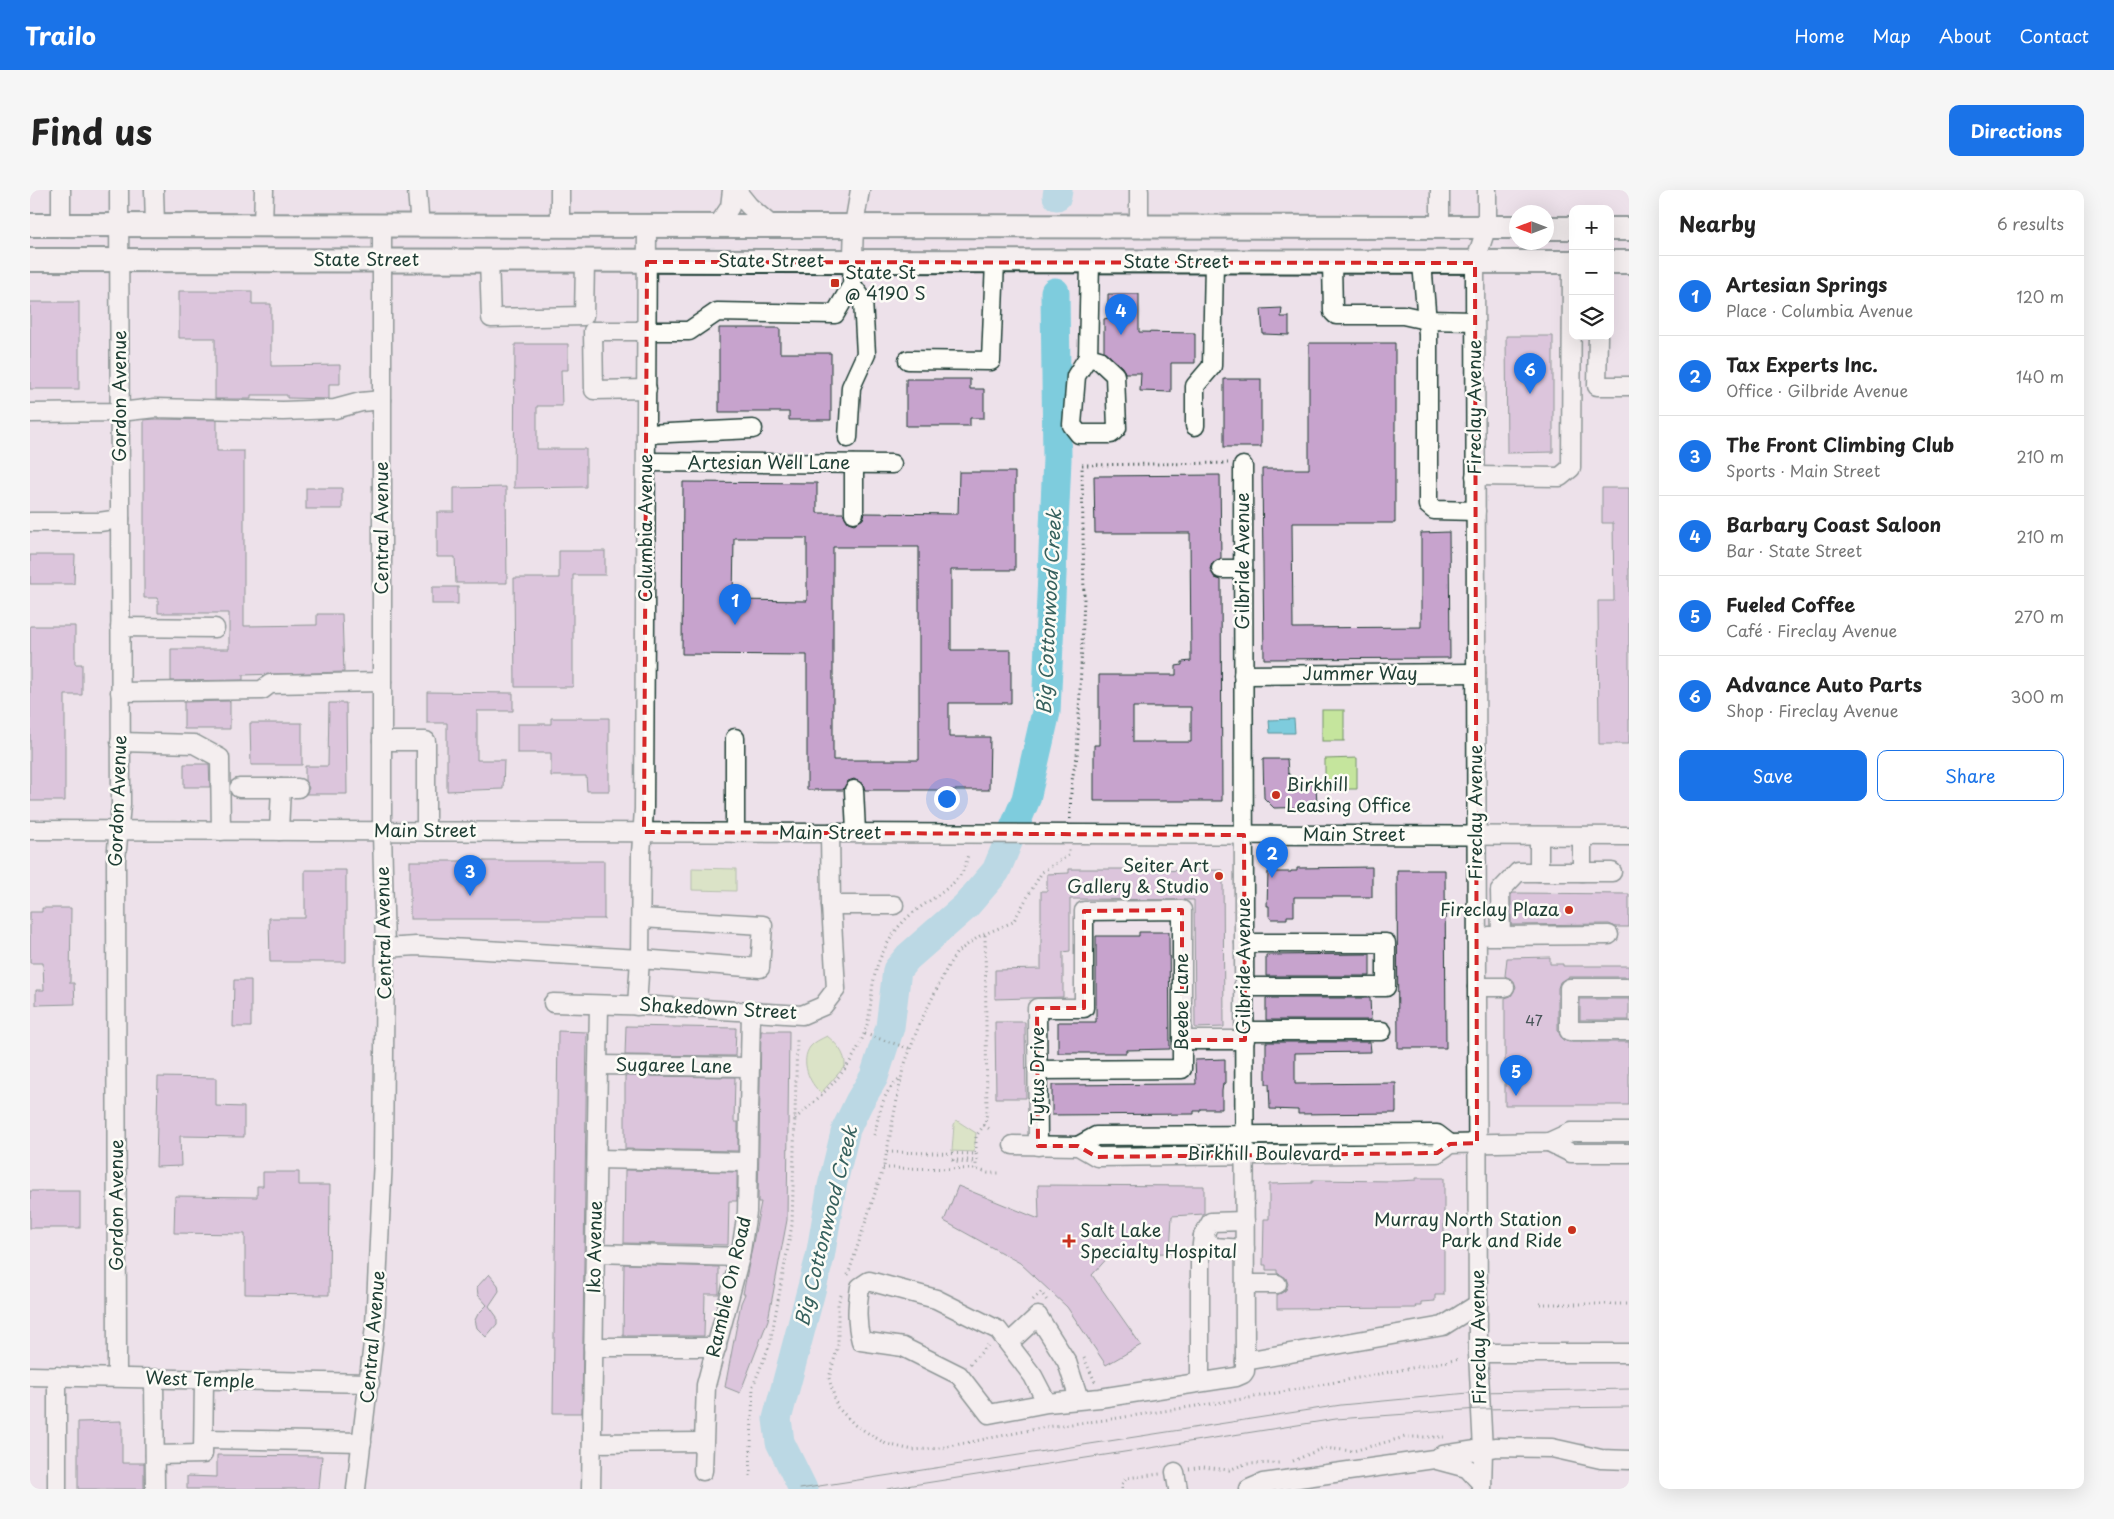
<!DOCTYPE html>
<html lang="en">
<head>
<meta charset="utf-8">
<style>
  :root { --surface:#fff; --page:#f6f6f6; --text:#222; --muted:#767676; --line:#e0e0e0; --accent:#1a73e8 }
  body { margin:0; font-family:"Playpen Sans",sans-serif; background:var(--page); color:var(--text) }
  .controls { position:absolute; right:15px; top:15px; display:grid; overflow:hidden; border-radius:10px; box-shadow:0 5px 20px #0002 }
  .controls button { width:45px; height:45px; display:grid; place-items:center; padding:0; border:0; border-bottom:1px solid var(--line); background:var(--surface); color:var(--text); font:25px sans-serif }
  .compass { position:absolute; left:1479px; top:15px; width:45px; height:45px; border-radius:50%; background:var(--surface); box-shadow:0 5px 20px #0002; rotate:270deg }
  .you { position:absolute; left:916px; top:608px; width:18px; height:18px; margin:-12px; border:4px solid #fff; border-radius:50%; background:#1a73e8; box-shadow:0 0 0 8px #1a73e833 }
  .badge { display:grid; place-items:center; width:32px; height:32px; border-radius:50%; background:var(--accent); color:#fff; font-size:16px; font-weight:700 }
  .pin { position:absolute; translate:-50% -41px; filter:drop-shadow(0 1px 2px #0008) }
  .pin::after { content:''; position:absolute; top:26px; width:18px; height:15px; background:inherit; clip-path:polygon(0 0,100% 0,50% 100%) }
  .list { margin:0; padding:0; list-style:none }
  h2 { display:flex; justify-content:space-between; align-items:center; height:65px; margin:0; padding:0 20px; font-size:21px }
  h2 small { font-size:16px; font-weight:400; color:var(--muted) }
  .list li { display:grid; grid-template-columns:32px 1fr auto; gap:15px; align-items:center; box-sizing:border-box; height:80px; padding:0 20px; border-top:1px solid var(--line) }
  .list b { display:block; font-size:19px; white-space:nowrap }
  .list p { margin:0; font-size:16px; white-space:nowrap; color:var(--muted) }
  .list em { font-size:16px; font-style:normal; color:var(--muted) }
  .actions { display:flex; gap:10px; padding:15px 20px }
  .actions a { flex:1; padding:11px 0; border:1px solid var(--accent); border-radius:10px; text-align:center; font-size:18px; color:var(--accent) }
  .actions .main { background:var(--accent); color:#fff }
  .icon { flex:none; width:28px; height:28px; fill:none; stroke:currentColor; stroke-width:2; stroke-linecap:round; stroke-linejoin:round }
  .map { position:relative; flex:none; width:1599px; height:1299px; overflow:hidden; border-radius:10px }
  header { display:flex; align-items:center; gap:30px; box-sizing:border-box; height:70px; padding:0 25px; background:var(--accent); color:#fff }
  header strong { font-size:24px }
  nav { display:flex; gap:28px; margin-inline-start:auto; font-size:18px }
  .intro { display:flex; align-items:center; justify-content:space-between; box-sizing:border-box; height:120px; padding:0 30px }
  h1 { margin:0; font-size:35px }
  .button { padding:12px 22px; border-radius:10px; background:var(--accent); color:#fff; font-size:18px; font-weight:700 }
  main { display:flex; gap:30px; padding:0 30px }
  aside { flex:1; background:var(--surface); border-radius:10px; box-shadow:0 5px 20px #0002 }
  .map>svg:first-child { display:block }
  .green { fill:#c5e59d; stroke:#729168 }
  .water { fill:#7eccdd; stroke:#589399 }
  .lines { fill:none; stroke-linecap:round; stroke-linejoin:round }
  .river { stroke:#7eccdd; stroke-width:29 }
  .building { fill:#c7a3cd; stroke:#1f3d34; fill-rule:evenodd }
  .minor-casing { stroke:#1f3d34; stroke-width:21 }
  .major-casing { stroke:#1f3d34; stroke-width:26 }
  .path { stroke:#1f3d34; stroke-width:3; stroke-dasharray:1 4; stroke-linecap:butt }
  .minor { stroke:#fdfcf7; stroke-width:18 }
  .major { stroke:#fdfcf7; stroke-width:22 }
  .tram { stroke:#1f3d34; stroke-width:1 }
  .marked { fill:none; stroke:#d62828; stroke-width:4; stroke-dasharray:10 6; stroke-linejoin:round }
  .poi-dot { fill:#c8321e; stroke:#fdfcf7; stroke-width:2 }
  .labels { text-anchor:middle; stroke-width:5; stroke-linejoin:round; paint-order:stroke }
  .number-label { font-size:15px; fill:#49565a }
  .street-label { font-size:18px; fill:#1f3d34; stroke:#fdfcf7 }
  .poi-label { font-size:18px; fill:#1f3d34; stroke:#fdfcf7; text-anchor:start }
  .water-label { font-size:19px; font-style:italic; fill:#37615e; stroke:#fdfcf7 }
</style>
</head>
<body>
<header>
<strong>Trailo</strong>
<nav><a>Home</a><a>Map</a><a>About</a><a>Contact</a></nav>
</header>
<div class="intro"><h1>Find us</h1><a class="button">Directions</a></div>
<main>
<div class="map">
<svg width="1599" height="1299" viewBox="0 0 1599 1299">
  <rect width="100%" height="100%" fill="#ede1ea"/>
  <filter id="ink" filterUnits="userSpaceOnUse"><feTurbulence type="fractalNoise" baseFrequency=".02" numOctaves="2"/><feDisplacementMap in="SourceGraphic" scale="10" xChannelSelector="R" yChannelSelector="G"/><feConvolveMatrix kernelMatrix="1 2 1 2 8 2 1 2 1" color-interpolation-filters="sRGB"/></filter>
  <g filter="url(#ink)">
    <g class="green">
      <rect x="1292" y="520" width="22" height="31"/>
      <path d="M1327,568V599H1295V569Z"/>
      <path d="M662,678L706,679V701L662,700Z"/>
      <path d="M797,846C806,853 816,864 815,876L791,903C779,893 770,871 780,857C784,852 791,849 797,846Z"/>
      <path d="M926,930L946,943L944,962L922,961L924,935Z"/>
    </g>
    <path class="water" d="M1264,529L1265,543H1240L1239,530Z"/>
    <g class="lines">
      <g class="river">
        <path d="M1027,6L1028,0"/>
        <path d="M773,1299L750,1252L747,1229L790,1067L802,996L816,939L829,912L844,887L860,837L867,780L878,767L935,717L966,681L996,609L1016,522L1027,269L1025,102"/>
      </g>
    </g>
    <g class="building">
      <path d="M149,101H222V114H241V176L310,175V194H299V209L257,208V205H221V209H185V148H149Z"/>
      <path d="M1078,104H1109V142L1165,143V173H1141V202L1110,201L1111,183H1095L1092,177L1074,161V129L1078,128Z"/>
      <rect x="0" y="112" width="49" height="87"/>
      <path d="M1252,118L1251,127H1259V145L1233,144L1231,119Z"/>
      <path d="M689,138H750V163H801V230H759V222H689Z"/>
      <path d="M1476,146H1523V262L1477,263Z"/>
      <path d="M1279,153H1365V333H1262L1263,438L1391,437V343L1419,342L1420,468L1234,469L1232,279H1279Z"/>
      <path d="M485,154H538V180H531L532,216H507V259H556V297L484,298Z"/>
      <path d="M876,189H940V199H954V228H940V236H876Z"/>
      <rect x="1194" y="189" width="37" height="68"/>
      <path d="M125,229L187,230V261H214V436L287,435V424H312L314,482L213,485V490L141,491V459H199V423H128V408H114V230Z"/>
      <path d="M929,282H985V380H921V460H981V513H919V547H960L959,600H835L833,594L824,589L818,591L813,600H777V465L652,464L653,292L787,293V323H813L818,332L824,334L833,329L835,323L928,324ZM704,348H777V411L703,410ZM803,357H889V570H803Z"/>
      <path d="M1190,285L1191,368L1182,373L1180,379L1185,388L1191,390L1192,611H1064V555H1069V485H1146V476L1152,475V472L1161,471L1160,343H1065L1064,286ZM1103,517H1161V552H1103Z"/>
      <path d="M476,297L477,393H426L425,367H407V322H424V298Z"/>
      <rect x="276" y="298" width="36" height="21"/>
      <path d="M1572,298H1599V554H1569L1568,411H1584L1583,333H1572Z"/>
      <path d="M529,361H575V385H543V497H485L484,388H529Z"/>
      <path d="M0,365H45L44,394H0Z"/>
      <rect x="402" y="397" width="26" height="17"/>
      <path d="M0,436H45V474H52V505H35V611H0Z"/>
      <path d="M397,502L483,503V521H447V570H474L473,599L417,601V533H397Z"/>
      <path d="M200,511V539H154V512Z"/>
      <path d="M299,513H316L317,604H276L279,598L275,591V576H298Z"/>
      <path d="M521,528H579V601H557L556,586H521V563H487V534H521Z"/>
      <path d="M220,533H272V575H221Z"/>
      <path d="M1233,569H1257L1258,583L1269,594L1286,593L1287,617L1244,618L1234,608Z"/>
      <path d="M154,574H179L180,597H154Z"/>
      <rect x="380" y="671" width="194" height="58"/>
      <path d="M1342,677V707H1264V726H1257V729H1241L1239,726V716H1237L1238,682H1261V681H1267V678Z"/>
      <path d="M1039,679H1099V681L1193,680L1194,837L1165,838L1164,710L1040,709V761L1033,762V807L965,809V780L1011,779V701H1017V684L1039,683Z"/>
      <path d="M275,680H316V772H240L239,728H275Z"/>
      <path d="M1367,680H1415L1416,858H1368Z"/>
      <path d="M1483,703L1599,704V737H1586L1579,734L1481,735V705Z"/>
      <path d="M12,718H41L40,793H44L45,814L6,815V800H14L13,773H0V722H12Z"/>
      <path d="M1109,742H1139L1140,859L1096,860V863H1028V832H1066V746H1109Z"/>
      <path d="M1340,764V786H1236V765Z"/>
      <path d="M1520,767V774H1533V776H1599V787H1539L1530,792L1528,798V841L1533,850L1539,852H1599V915H1475V808L1481,806L1486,797L1484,791L1475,786L1477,768Z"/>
      <path d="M204,790H221V837H203Z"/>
      <path d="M1236,808H1340L1341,830H1236Z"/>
      <rect x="1550" y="809" width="49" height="21"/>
      <path d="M965,832H995L996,908H966Z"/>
      <path d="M596,836L706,838L705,866L595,865Z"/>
      <path d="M528,841L557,842L552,1223H523Z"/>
      <path d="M731,841H759L757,1030L738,1130L710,1203L695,1197L711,1113L715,1104H713L731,1012H728Z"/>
      <path d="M1236,852H1340L1341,862L1265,863V894L1366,893V923L1268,924V920L1240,919L1239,894H1236Z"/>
      <path d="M1195,869V894H1193L1192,901V919H1170V921H1164V924L1022,925V895L1166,894L1165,870Z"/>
      <path d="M595,886L705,887L704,932H708V961L595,959Z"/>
      <path d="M128,887L186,888V916L214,917V947L150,946L151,976L126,977Z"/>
      <path d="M595,980L707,982V1011H699L698,1055L594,1053Z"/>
      <path d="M233,982H269V995H300L299,1105L215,1104V1044L144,1043L145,1006L227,1007V996H233Z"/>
      <path d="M1386,988H1414V1105H1405V1111L1391,1112V1116H1385L1386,1118L1247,1119V1105L1256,1100L1258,1094L1256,1088L1247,1083V1080H1236V1075H1233L1234,1029H1239V994L1276,993H1282V990L1367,991L1386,990Z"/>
      <path d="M1008,995L1174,996V1024L1142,1026L1140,1063L1081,1064L1062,1085L1111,1155L1076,1175L1037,1117L990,1073L914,1031L928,996L1009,1029Z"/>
      <rect x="0" y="1001" width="50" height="37"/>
      <path d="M594,1074L689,1077V1104H675L674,1146H593Z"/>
      <path d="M459,1084L468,1095L469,1101L459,1116L467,1127V1134L456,1147L447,1138L445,1130L448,1124L457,1115L448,1105L447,1097Z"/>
      <path d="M92,1231V1273H114V1299H48V1232Z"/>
      <path d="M187,1265L292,1266L289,1299H157V1286L187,1287Z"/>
    </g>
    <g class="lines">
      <g class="minor-casing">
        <g id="minor">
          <path d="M124,0L125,35"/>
          <path d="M387,0L390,37"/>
          <path d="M530,0V35"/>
          <path d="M706,0L719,16L741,35"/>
          <path d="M1109,0V35"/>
          <path d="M31,34V0"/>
          <path d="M233,35L234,0"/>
          <path d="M688,35L700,17L702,0"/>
          <path d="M1410,36V0"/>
          <path d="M459,69L461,128L554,126L555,72"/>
          <path d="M1302,72L1303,122L1306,125H1373L1396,130L1445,131"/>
          <path d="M1392,73L1398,144V315L1404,320L1446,321"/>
          <path d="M1568,146L1567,196H1599"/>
          <path d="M1058,167L1069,170L1085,185L1087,238L1081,244H1049L1042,235L1046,186L1058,167L1060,72"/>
          <path d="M878,170L961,171L965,71"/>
          <path d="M617,199L564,200L563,141H659L687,122L805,124L822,95L824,35L830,0"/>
          <path d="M0,223L90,222L125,218L253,221L305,219L331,212L352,210"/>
          <path d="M1165,236V196L1182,176L1184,71"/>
          <path d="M617,244L723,239"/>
          <path d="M818,248L821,197L836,164L833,110L822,95"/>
          <path d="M617,272L862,274"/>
          <path d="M824,274V323"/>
          <path d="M1445,286L1530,287L1541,278L1542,72"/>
          <path d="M0,332H69L90,329"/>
          <path d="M1191,379H1213"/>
          <path d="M90,437L185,438"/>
          <path d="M1213,485L1446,483"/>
          <path d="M90,502L232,500L240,494L352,492"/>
          <path d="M705,548V643"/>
          <path d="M352,551H396V641"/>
          <path d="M90,552L164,554L190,568L191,641"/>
          <path d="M209,598H268"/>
          <path d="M824,600L826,642"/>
          <path d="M0,640L1599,646"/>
          <path d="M249,641L251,598"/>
          <path d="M1509,682V646"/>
          <path d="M1552,682V646"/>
          <path d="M801,715H864"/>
          <path d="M1459,746L1579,745"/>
          <path d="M1471,746L1470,701L1488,682H1582"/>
          <path d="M1214,753H1356V797H1215"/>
          <path d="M355,758L386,756L610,769L611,664L614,619L617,35"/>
          <path d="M1447,797H1475"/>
          <path d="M1599,798H1539V841H1599"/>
          <path d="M523,813L625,816L772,825L793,816L806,799L801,715L800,643"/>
          <path d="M607,816L610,769L730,778L733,735L611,728"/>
          <path d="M1215,841H1352"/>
          <path d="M1152,850H1215"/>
          <path d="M568,875L720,877"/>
          <path d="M1008,880L1152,879V720L1054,721V818H1007L1008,956"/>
          <path d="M1519,952L1541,963H1599"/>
          <path d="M983,955L1048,956L1067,967L1407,963L1420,954L1519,952L1541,942H1599"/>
          <path d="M1048,956L1066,946L1407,944L1420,954"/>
          <path d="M567,969L718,972"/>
          <path d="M1215,1031L1181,1032L1173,1046L1183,1057L1215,1059"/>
          <path d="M565,1063L710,1067"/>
          <path d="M1215,1094H1247"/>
          <path d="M979,1153L1008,1126L1037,1172L1049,1209"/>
          <path d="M563,1157H687"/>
          <path d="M1448,1163H1599"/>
          <path d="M1215,1171L1413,1136L1448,1114"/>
          <path d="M0,1186L340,1193"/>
          <path d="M87,1187L86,670L91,614L89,0"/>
          <path d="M124,1189L125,1299"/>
          <path d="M1170,1192V1070L1173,1046"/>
          <path d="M1017,1213L1003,1186L968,1140L906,1109L839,1091L830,1097C827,1116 826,1132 831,1151L873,1157L929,1185L959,1224L1017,1213L1070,1208L1206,1187L1213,1184L1215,1181L1213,276"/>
          <path d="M174,1249L332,1252"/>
          <path d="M562,1253L673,1252"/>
          <path d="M125,1265L173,1264L174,1191"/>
          <path d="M1407,1270L1437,1278L1452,1294"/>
          <path d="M673,1281L676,1195L710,1067L717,1022L721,822"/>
          <path d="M1145,1282L1148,1299"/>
          <path d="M27,1299V1186"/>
          <path d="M326,1299L345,1136L353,968L355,758L352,642V36"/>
          <path d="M561,1299L569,815"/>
          <path d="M1219,1299L1233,1293L1404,1269L1413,1265L1466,1257L1522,1258L1571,1269L1599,1270"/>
          <path d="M1452,1299L1453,1260L1448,1163L1445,73L1457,36V0"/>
        </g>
      </g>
      <g class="major-casing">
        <g id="major">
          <path d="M0,35L1486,37"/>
          <path d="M1516,38H1543"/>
          <path d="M1580,39H1599"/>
          <path d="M0,70L1543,72"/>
          <path d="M1580,72H1599"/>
        </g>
      </g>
      <g class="path">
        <path d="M1040,629C1041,604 1040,593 1047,567L1054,409L1052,275L1198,273"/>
        <path d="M835,844L881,859"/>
        <path d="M765,929C793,904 821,880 834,844C842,825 840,803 845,784C849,767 857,753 867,739C884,715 923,702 934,679C936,674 937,669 938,664"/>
        <path d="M954,935L961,940"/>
        <path d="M844,945C849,927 852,899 871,889"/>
        <path d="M857,962L946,964V946L955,934L957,922L955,744"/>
        <path d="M946,964L947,970H923L924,972L946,973V979"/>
        <path d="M853,978L946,979L958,983H971"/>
        <path d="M818,1085L854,976L873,879L889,835L918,776L927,762L950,746L983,732L1012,682L1039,665V658"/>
        <path d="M811,1105L808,1113V1156L799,1188L807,1217L825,1235L856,1254L883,1260L910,1258L1016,1237L1075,1230L1219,1208L1430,1169"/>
        <path d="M1003,1110L1011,1102L1018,1112"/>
        <path d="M1510,1114H1599"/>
        <path d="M1054,1168L1066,1194"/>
        <path d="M940,1174L960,1153"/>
        <path d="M1263,1271L1293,1258L1323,1261L1375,1247H1414"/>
        <path d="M1159,1279L1173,1277L1199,1280L1215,1274L1249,1273"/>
        <path d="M720,1286L723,1196L740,1154L762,1035L767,849"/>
        <path d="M1092,1299V1294L1096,1288L1130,1284"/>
      </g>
      <use href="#minor" class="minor"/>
      <use href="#major" class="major"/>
      <g class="tram">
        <path d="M770,1299L1311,1215L1449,1202L1599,1199"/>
        <path d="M857,1299L1306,1229L1449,1219L1599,1217"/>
      </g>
    </g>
  </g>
  <path d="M0 0H1599V1299H0ZM617,72L1445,73L1447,953L1420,954L1407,963L1067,967L1048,956H1008L1007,818H1054V721L1152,720V850H1215L1214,645L614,642Z" fill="#ede1ea" fill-opacity=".55" fill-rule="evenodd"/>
  <path class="marked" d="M617,72L1445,73L1447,953L1420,954L1407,963L1067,967L1048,956H1008L1007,818H1054V721L1152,720V850H1215L1214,645L614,642Z"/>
  <g class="poi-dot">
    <rect x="800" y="88" width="10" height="10" rx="2.5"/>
    <circle cx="1246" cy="605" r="5"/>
    <circle cx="1189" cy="686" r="5"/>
    <circle cx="1539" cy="720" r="5"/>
    <circle cx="1542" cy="1040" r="5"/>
    <path d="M1036.5 1043.5h5v5h5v5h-5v5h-5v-5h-5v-5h5z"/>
  </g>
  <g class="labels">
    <g class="number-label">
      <text x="1504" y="836">47</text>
    </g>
    <g class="street-label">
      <text x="336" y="76">State Street</text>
      <text x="741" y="77">State Street</text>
      <text x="1146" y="78">State Street</text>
      <text transform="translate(90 206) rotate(-90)" y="6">Gordon Avenue</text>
      <text transform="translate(1445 217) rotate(-90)" y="6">Fireclay Avenue</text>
      <text x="739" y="279">Artesian Well Lane</text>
      <text transform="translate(352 338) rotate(-90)" y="6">Central Avenue</text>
      <text transform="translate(616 338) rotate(-90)" y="6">Columbia Avenue</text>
      <text transform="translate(1213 371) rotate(-90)" y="6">Gilbride Avenue</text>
      <text x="1330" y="490">Jummer Way</text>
      <text transform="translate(88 611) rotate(-88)" y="6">Gordon Avenue</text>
      <text transform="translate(1446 622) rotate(-90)" y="6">Fireclay Avenue</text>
      <text x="395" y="647">Main Street</text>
      <text x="800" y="649">Main Street</text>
      <text x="1324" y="651">Main Street</text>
      <text transform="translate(354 743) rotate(-91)" y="6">Central Avenue</text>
      <text transform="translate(1214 776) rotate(-90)" y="6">Gilbride Avenue</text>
      <text transform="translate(1152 812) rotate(-90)" y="6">Beebe Lane</text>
      <text transform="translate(688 819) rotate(3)" y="6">Shakedown Street</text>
      <text transform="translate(644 876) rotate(1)" y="6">Sugaree Lane</text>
      <text transform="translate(1008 886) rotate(-90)" y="6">Tytus Drive</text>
      <text x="1234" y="970">Birkhill Boulevard</text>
      <text transform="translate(87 1015) rotate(-90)" y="6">Gordon Avenue</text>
      <text transform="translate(565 1057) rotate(-89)" y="6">Iko Avenue</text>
      <text transform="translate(699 1097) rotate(-77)" y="6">Ramble On Road</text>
      <text transform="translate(343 1147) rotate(-85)" y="6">Central Avenue</text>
      <text transform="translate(1449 1147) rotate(-91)" y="6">Fireclay Avenue</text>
      <text transform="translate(170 1190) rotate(2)" y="6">West Temple</text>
    </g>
    <g class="poi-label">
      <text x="815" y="89">State St<tspan x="815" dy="21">@ 4190 S</tspan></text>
      <text x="1256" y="601">Birkhill<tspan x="1256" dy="21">Leasing Office</tspan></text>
      <text x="1179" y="682" text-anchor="end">Seiter Art<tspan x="1179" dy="21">Gallery &amp; Studio</tspan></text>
      <text x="1529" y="726" text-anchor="end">Fireclay Plaza</text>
      <text x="1532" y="1036" text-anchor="end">Murray North Station<tspan x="1532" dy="21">Park and Ride</tspan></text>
      <text x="1050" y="1047">Salt Lake<tspan x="1050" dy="21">Specialty Hospital</tspan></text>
    </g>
    <g class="water-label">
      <text transform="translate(1019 422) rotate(-87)" y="7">Big Cottonwood Creek</text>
      <text transform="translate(796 1036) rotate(-76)" y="7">Big Cottonwood Creek</text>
    </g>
  </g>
</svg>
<div class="controls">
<button>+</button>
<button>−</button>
<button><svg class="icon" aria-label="layers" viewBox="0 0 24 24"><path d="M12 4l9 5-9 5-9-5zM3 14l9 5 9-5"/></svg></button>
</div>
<svg class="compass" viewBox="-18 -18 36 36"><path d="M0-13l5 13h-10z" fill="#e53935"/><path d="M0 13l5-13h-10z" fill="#767676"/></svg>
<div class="you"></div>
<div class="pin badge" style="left:705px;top:435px">1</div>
<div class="pin badge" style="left:1242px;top:688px">2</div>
<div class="pin badge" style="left:440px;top:706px">3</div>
<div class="pin badge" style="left:1091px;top:145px">4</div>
<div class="pin badge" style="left:1486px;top:906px">5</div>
<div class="pin badge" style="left:1500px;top:204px">6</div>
</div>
<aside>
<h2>Nearby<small>6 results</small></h2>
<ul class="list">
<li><span class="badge">1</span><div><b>Artesian Springs</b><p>Place · Columbia Avenue</p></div><em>120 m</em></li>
<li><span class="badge">2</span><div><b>Tax Experts Inc.</b><p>Office · Gilbride Avenue</p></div><em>140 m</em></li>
<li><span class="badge">3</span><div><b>The Front Climbing Club</b><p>Sports · Main Street</p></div><em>210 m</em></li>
<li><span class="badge">4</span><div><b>Barbary Coast Saloon</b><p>Bar · State Street</p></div><em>210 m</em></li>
<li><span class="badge">5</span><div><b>Fueled Coffee</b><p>Café · Fireclay Avenue</p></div><em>270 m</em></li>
<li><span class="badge">6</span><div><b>Advance Auto Parts</b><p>Shop · Fireclay Avenue</p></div><em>300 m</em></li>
</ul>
<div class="actions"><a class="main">Save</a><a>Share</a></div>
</aside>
</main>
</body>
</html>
